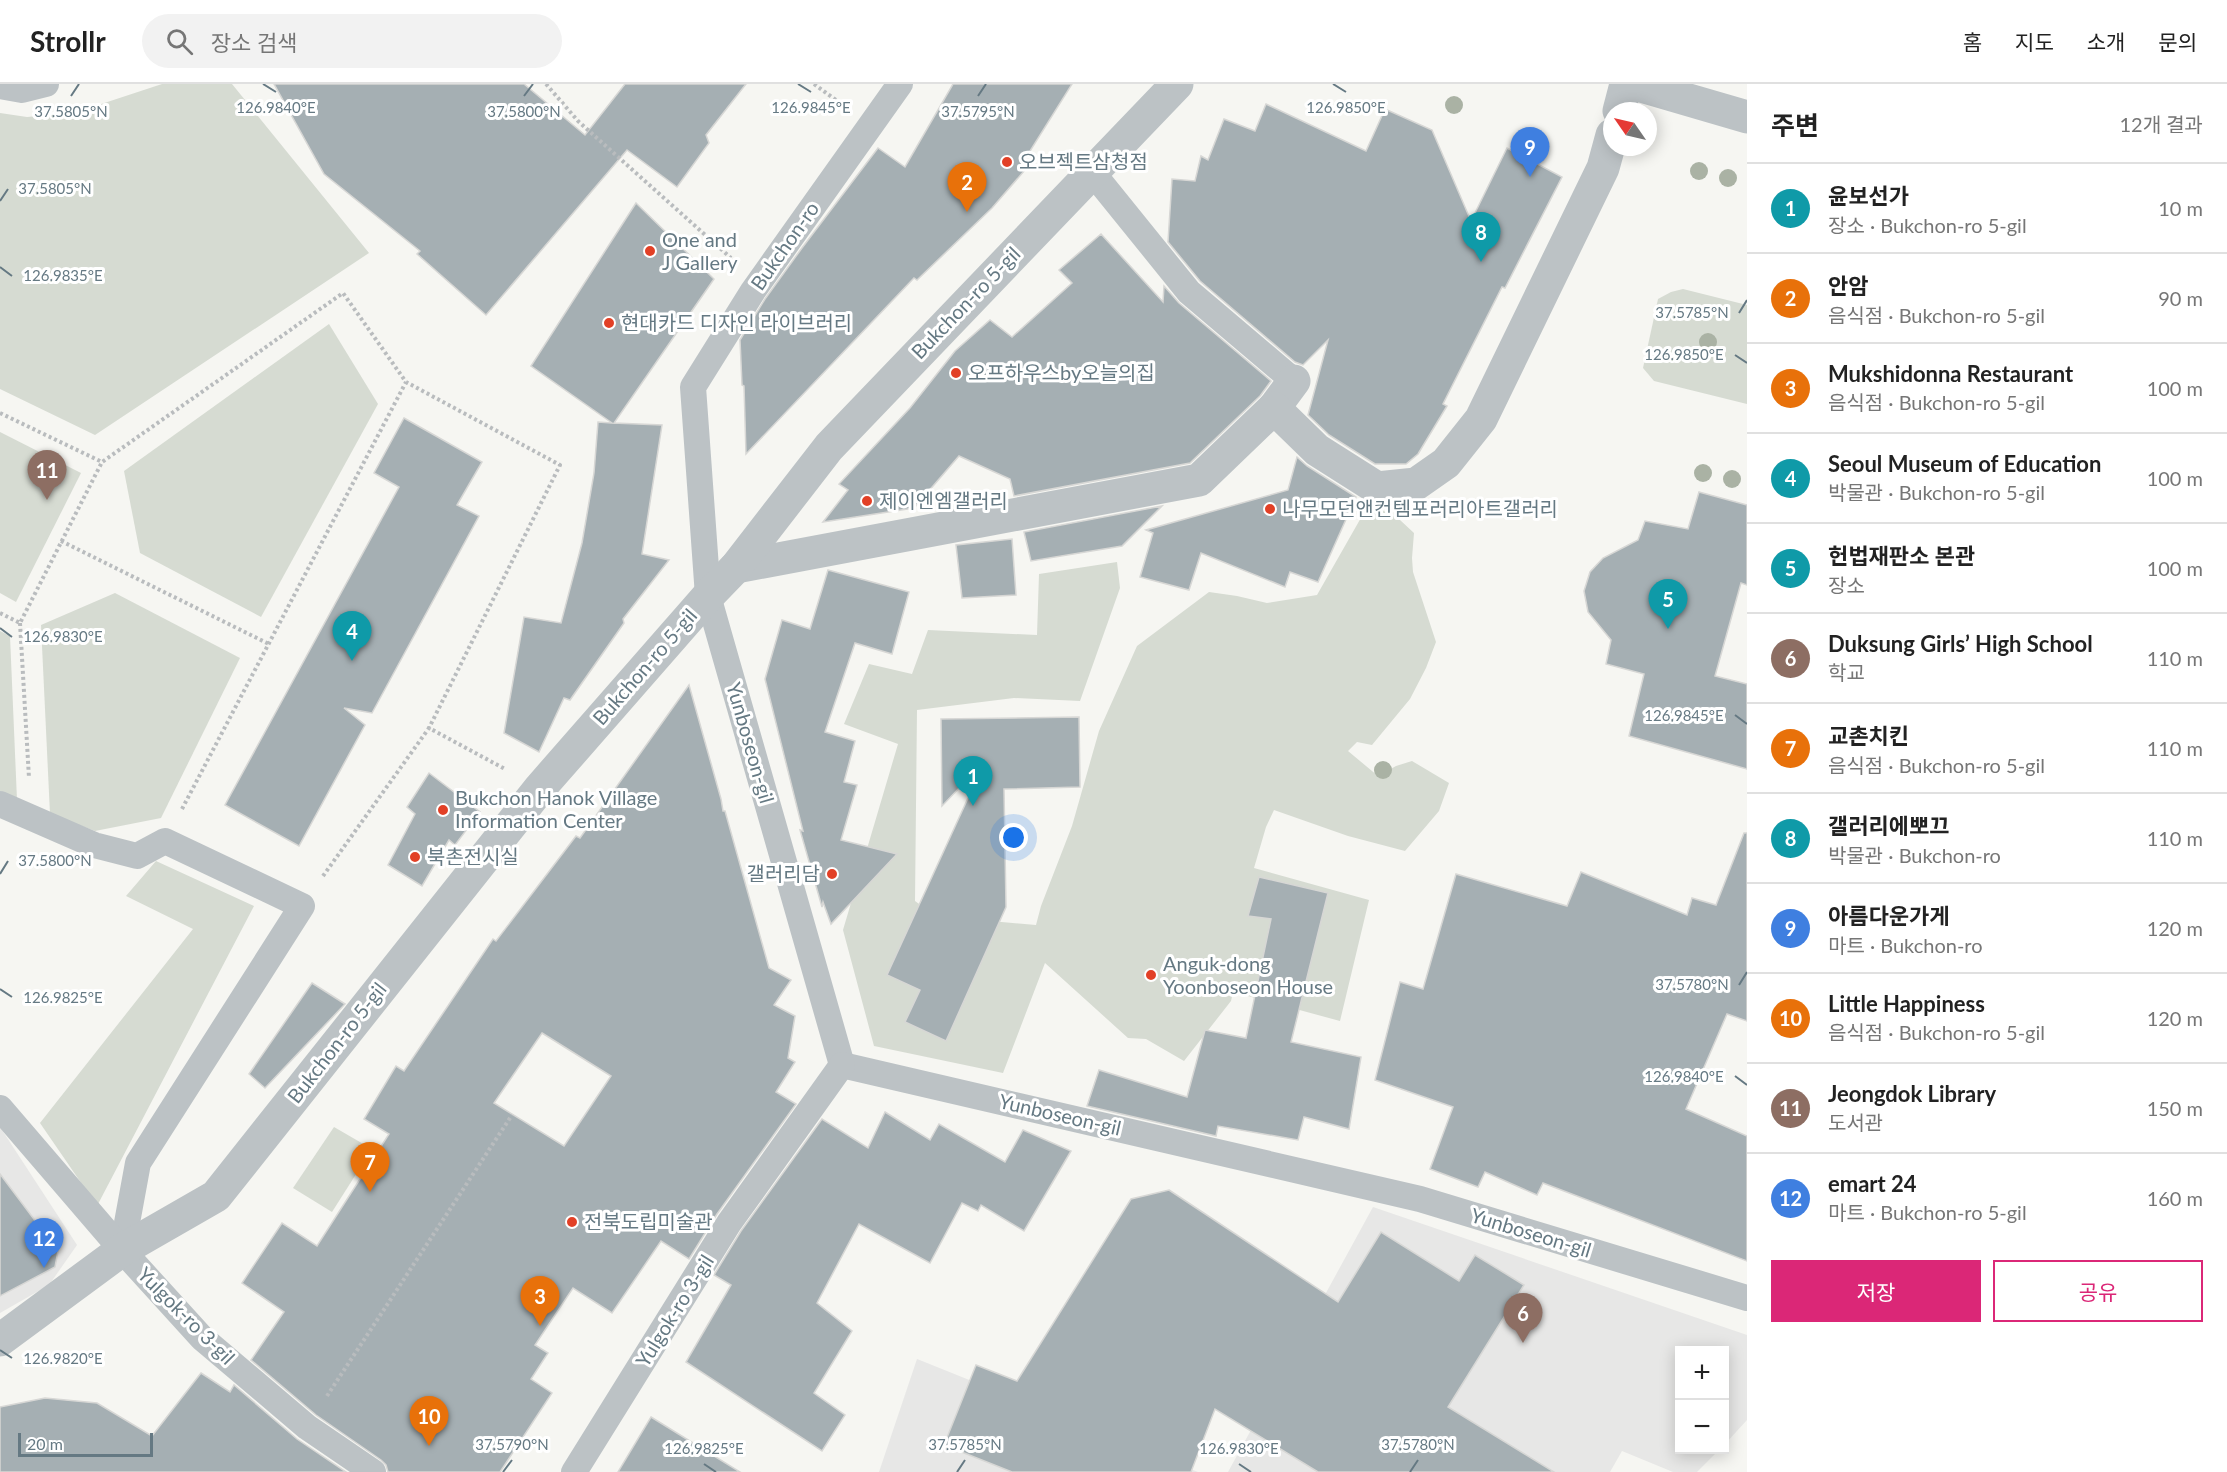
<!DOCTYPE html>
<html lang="ko">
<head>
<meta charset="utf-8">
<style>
  :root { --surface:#fff; --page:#f2f2f2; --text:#222; --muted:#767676; --line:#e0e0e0; --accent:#db2777 }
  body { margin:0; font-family:Lato,"Noto Sans KR",sans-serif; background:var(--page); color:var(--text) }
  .controls { position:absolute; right:18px; bottom:18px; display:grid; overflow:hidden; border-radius:0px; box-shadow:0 3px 15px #0003 }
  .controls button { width:54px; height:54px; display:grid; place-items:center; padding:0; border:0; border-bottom:2px solid var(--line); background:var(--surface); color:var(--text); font:30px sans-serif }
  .compass { position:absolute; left:1603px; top:18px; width:54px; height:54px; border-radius:50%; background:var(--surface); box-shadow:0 3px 15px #0003; rotate:304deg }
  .scale { position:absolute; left:18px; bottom:15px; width:135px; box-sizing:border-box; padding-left:6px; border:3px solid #657983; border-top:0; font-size:16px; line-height:21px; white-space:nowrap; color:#657983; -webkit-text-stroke:4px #fff; paint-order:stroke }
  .you { position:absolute; left:1014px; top:754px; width:21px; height:21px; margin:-15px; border:4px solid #fff; border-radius:50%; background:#1a73e8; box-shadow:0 0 0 9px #1a73e833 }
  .badge { display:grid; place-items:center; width:39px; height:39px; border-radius:50%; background:var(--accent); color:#fff; font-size:20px; font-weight:700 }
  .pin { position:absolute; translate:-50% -50px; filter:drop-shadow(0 2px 3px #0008) }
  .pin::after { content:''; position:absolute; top:32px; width:21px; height:18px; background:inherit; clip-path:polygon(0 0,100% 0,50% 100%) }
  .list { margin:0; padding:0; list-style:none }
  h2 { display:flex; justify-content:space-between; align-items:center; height:78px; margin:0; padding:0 24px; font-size:26px }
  h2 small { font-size:20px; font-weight:400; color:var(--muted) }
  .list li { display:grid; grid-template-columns:39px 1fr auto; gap:18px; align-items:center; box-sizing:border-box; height:90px; padding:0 24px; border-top:2px solid var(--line) }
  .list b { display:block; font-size:22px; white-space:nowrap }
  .list p { margin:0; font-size:20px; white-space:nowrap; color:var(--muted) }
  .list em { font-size:20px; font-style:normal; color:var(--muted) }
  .actions { display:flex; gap:12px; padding:18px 24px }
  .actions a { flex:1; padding:14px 0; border:2px solid var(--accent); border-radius:0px; text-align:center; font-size:21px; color:var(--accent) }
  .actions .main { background:var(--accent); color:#fff }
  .icon { flex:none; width:33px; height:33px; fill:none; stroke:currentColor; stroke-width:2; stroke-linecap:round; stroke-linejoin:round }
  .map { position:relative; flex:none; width:1747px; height:1388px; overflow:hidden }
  header { display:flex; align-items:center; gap:36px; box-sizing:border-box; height:84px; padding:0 30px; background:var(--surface); border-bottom:2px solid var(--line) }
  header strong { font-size:28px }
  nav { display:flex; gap:33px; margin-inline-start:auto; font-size:21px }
  .search { width:420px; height:54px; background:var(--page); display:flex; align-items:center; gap:15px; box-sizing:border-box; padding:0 21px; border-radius:33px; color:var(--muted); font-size:22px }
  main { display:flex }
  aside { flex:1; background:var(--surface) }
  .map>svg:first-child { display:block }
  .built { fill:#e7e7e6 }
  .green { fill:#d6dbd2 }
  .building { fill:#a5afb3; stroke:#d7d7d5; stroke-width:1.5; fill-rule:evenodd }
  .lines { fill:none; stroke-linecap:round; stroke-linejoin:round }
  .path { stroke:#b9bcbe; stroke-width:4; stroke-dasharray:3 3; stroke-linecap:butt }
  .service { stroke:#bcc2c5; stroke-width:26 }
  .minor { stroke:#bcc2c5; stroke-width:33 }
  .tertiary { stroke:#bcc2c5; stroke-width:33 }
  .tree { fill:#aab2a4 }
  .ticks { fill:none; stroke:#657983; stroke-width:2 }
  .poi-dot { fill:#e24026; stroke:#fff; stroke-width:2 }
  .labels { text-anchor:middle; stroke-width:6; stroke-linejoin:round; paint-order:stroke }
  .poi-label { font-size:20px; fill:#657983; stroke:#fff; text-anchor:start }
  .street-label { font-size:20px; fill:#657983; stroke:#fff }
  .ticks-label { font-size:15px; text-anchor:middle; fill:#657983; stroke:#fff; stroke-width:6; stroke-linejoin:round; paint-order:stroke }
</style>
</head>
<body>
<header>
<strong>Strollr</strong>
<div class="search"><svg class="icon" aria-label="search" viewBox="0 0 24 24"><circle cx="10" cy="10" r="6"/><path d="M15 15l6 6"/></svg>장소 검색</div>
<nav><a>홈</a><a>지도</a><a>소개</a><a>문의</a></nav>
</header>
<main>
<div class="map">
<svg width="1747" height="1388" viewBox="0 0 1747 1388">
  <rect width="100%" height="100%" fill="#f6f6f2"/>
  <g class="built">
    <path d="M0,1043L77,1161L49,1201L0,1229Z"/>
    <path d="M1373,1123L1747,1251V1336L1725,1360L1724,1266H1680V1366H1719L1697,1388H1673L1622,1367L1610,1388H1228Z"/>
    <path d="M917,1275L1198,1388H879Z"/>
  </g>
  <g class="green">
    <path d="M162,0H232L369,169L95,351L0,305V29L27,33L74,29Z"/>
    <path d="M1683,205L1747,221V320L1654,297L1643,284L1658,215L1671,208Z"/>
    <path d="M329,240L378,320L261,533L140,469L124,387Z"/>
    <path d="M0,348L81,389L16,518L0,509Z"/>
    <path d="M1371,420L1400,436L1414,449L1412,474L1413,488L1436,558L1426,584L1410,615L1372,661L1357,658L1348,667L1378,692L1396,682L1412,677L1449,699L1439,727L1405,767L1348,752L1274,726L1266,743L1254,784L1369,816L1340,937L1233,908L1231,917L1184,977L1146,955L1128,954L1045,879L1003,989L874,962L843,846L898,660L844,640L869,580L912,590L928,546L1037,551L1039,490L1117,478L1120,504L1080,617L1014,614L917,626L915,817L936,832L1036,841L1041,822L1072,742L1099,647L1137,562L1209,508L1237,512L1267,519L1317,511L1362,432Z"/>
    <path d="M115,509L240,574L161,734L95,747L50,730L41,541Z"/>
    <path d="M0,547L10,552L17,716L0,707Z"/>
    <path d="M156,777L254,822L97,1122L40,1039L193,845L126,812Z"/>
    <path d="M334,1043L372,1065L332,1128L293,1104Z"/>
  </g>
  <g class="building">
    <path d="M274,0H524L585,51L625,0H746L706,51L709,59L677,103L627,66L486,231L417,170L420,167L324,90Z"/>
    <path d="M953,0H1072L1025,75L1031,79L992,124L917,196L914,194L746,370L744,302L742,301L740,256L765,215L802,164L878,64L905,83Z"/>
    <path d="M1266,20L1366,67L1385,25L1432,46L1471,137L1507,64L1562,93L1505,204L1502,203L1443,320L1447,322L1418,370L1406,380H1375L1329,351L1308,331L1328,256L1303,281L1295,278L1200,197L1168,158L1172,95L1195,97L1201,72L1208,76L1224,35L1255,47Z"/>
    <path d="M636,119L714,195L614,339L662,341L642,470L669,476L623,535L624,539L570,616L564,614L539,668L504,649L524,533L561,539L582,459L594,389L598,338L612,339L531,282Z"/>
    <path d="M1101,150L1163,218L1164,202L1179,219L1271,297L1260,312L1190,379L1014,412L1010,395L959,372L914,424L823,438L848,406L839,400L910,324L955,267L990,236L1012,253L1072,199L1059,186Z"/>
    <path d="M404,334L482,378L457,421L479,432L372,629L344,624L365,641L299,762L225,721L399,403L374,389Z"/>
    <path d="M1297,373L1307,382L1356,413L1318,498L1290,488L1285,503L1201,469L1189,506L1140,493L1153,449L1146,446L1288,406Z"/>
    <path d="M1699,408L1747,421V501L1741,499L1715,592L1747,600V685L1629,652L1644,590L1606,580L1611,556L1588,528L1584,507L1590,488L1603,474L1638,456L1645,437L1688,445Z"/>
    <path d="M1162,422L1122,462L1031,477L1024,448Z"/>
    <path d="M1012,455L1016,511L962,514L956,461Z"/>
    <path d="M828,486L909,508L892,570L855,559L825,648L855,657L844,698L857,701L841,756L897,770L831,840L823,818L822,823L800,746L803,747L765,595L782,536L810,545Z"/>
    <path d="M689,601L721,715L723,727H725L769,884L791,896L774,921L795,932L788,974L795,978L776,1008L796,1020L717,1130L689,1175L661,1157L612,1229L573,1204L535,1261L548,1269L531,1295L552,1309L500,1388H388L386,1381L381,1376L316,1331L251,1276L284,1228L242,1199L282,1139L317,1162L389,1050L364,1035L396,982L404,987L493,855L496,857L576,752L580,754ZM542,949L611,992L564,1062L494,1019Z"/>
    <path d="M1079,633L1080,703L1004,705L1006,823L946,957L905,938L920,906L887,891L985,677L942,722L941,635Z"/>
    <path d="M429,689L480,728L455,761L449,756L422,802L388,781L415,730L407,723Z"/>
    <path d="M1744,749H1747V937L1727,930L1686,1025L1747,1052V1177L1543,1099L1537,1111L1485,1088L1478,1103L1430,1085L1453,1023L1375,996L1400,898L1423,905L1456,790L1567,822L1581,788L1687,831L1692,814L1716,821Z"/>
    <path d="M1259,793L1328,809L1291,958L1361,973L1349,1045L1304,1033L1298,1056L1218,1042L1216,1052L1087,1022L1099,986L1187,1013L1205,946L1246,954L1271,835L1248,832Z"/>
    <path d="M312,899L345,920L265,1004L249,990Z"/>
    <path d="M885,1028L930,1056L939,1040L1005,1078L1023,1046L1071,1067L1024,1147L981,1121L978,1127L962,1119L930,1179L859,1140L817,1219L852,1247L814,1309L845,1331L822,1367L686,1278L731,1201L714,1191L741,1147L822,1035L868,1064Z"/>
    <path d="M0,1090L58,1167L55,1183L0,1212Z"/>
    <path d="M1169,1106L1338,1218L1381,1148L1459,1197L1475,1171L1524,1201L1448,1323L1554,1388H1318L1215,1325L1191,1388H1012L944,1361L976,1281L1017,1297L1131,1115Z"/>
    <path d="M201,1289L230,1308L234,1301L297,1355L346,1388H0V1323L45,1314L97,1319L152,1352Z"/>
    <path d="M651,1333L740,1388H618Z"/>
  </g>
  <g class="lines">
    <g class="path">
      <path d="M546,0L578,37L731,174"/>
      <path d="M814,0L840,19"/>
      <path d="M0,329L102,378L343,209L406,298L560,381L429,644"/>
      <path d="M61,457L269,560"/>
      <path d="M0,529L20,539L102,378"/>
      <path d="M20,539L29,694"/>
      <path d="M182,725L406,298"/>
      <path d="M323,792L429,644L505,685"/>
      <path d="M327,1312L512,1031"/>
    </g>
    <g class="service">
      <path d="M0,2L22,6L46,0"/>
      <path d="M1092,88L1189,208L1294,297"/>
      <path d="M0,720L94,761L137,772L165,757L302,822L138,1079L122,1166"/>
      <path d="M842,981L708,512L693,303L753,207L900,0"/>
      <path d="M842,981L1420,1115L1747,1214"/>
      <path d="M0,1024L122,1166L202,1254L307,1343L373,1388"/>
      <path d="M574,1388L729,1139L842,981"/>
    </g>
    <g class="minor">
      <path d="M1619,27L1626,0"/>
      <path d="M1274,324L1294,297"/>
      <path d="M736,483L1199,396L1274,324L1317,366L1377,404L1416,400L1446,379L1481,335L1603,84L1612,51"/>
      <path d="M0,1256L122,1166L216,1112L540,704L708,512L736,483L829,363L1177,0"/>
    </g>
    <path class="tertiary" d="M1634,0L1747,33"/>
  </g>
  <g class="tree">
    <circle cx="1454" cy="21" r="9"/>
    <circle cx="1699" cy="87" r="9"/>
    <circle cx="1728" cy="94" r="9"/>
    <circle cx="1708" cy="258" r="9"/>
    <circle cx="1703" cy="389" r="9"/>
    <circle cx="1732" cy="395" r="9"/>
    <circle cx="1383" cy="686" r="9"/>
  </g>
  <path class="ticks" d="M263,0L276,8M798,0L811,8M1333,0L1346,8M71,12L79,0M524,12L533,0M978,12L986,0M0,117L8,105M0,183L12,192M1739,229L1747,216M1735,271L1747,279M0,544L12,553M1735,631L1747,640M0,790L8,777M1739,901L1747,888M0,905L12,913M1735,992L1747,1001M0,1266L12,1274M704,1380L716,1388M1239,1380L1251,1388M503,1388L512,1376M957,1388L965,1376M1410,1388L1418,1376"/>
  <g class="poi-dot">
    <circle cx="1007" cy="78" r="6"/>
    <circle cx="650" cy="167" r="6"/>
    <circle cx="609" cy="239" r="6"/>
    <circle cx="956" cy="289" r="6"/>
    <circle cx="867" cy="417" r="6"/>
    <circle cx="1270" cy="425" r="6"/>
    <circle cx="443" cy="726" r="6"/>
    <circle cx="415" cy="773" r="6"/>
    <circle cx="832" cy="790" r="6"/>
    <circle cx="1151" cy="891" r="6"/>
    <circle cx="572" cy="1138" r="6"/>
  </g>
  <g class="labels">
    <g class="poi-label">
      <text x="1019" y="85">오브젝트삼청점</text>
      <text x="662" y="163">One and<tspan x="662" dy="23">J Gallery</tspan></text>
      <text x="621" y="246">현대카드 디자인 라이브러리</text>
      <text x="968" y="296">오프하우스by오늘의집</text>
      <text x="879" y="424">제이엔엠갤러리</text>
      <text x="1282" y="432">나무모던앤컨템포러리아트갤러리</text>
      <text x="455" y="721">Bukchon Hanok Village<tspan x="455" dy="23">Information Center</tspan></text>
      <text x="427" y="780">북촌전시실</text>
      <text x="820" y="797" text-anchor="end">갤러리담</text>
      <text x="1163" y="887">Anguk-dong<tspan x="1163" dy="23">Yoonboseon House</tspan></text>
      <text x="584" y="1145">전북도립미술관</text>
    </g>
    <g class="street-label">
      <text transform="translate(785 162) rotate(-55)" y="7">Bukchon-ro</text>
      <text transform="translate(966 219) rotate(-46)" y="7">Bukchon-ro 5-gil</text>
      <text transform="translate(645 583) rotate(-49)" y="7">Bukchon-ro 5-gil</text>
      <text transform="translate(750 659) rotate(74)" y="7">Yunboseon-gil</text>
      <text transform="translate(337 959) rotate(-52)" y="7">Bukchon-ro 5-gil</text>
      <text transform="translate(1060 1031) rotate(13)" y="7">Yunboseon-gil</text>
      <text transform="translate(1531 1149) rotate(17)" y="7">Yunboseon-gil</text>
      <text transform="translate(675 1227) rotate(-58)" y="7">Yulgok-ro 3-gil</text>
      <text transform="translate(186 1232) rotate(45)" y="7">Yulgok-ro 3-gil</text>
    </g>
  </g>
  <g class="ticks-label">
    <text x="276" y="29">126.9840°E</text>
    <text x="811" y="29">126.9845°E</text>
    <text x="1346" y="29">126.9850°E</text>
    <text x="71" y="33">37.5805°N</text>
    <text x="524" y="33">37.5800°N</text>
    <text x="978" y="33">37.5795°N</text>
    <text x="55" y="110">37.5805°N</text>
    <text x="63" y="197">126.9835°E</text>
    <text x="1692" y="234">37.5785°N</text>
    <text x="1684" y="276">126.9850°E</text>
    <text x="63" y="558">126.9830°E</text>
    <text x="1684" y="637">126.9845°E</text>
    <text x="55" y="782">37.5800°N</text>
    <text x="1692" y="906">37.5780°N</text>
    <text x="63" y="919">126.9825°E</text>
    <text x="1684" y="998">126.9840°E</text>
    <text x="63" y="1280">126.9820°E</text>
    <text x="512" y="1366">37.5790°N</text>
    <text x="965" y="1366">37.5785°N</text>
    <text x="1418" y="1366">37.5780°N</text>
    <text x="704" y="1370">126.9825°E</text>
    <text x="1239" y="1370">126.9830°E</text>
  </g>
</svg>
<div class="controls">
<button>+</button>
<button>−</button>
</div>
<svg class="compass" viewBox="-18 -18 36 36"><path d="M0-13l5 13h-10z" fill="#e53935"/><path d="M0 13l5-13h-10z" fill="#767676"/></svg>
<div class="scale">20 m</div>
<div class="you"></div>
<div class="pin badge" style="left:973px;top:722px;background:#0f9aa8">1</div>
<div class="pin badge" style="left:967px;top:128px;background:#e8710a">2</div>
<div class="pin badge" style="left:540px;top:1242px;background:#e8710a">3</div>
<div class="pin badge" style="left:352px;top:577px;background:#0f9aa8">4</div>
<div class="pin badge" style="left:1668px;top:545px;background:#0f9aa8">5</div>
<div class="pin badge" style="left:1523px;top:1259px;background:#8d6e63">6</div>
<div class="pin badge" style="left:370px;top:1108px;background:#e8710a">7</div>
<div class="pin badge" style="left:1481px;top:178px;background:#0f9aa8">8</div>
<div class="pin badge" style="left:1530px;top:93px;background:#3f7fe0">9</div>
<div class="pin badge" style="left:429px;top:1362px;background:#e8710a">10</div>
<div class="pin badge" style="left:47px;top:416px;background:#8d6e63">11</div>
<div class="pin badge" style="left:44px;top:1184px;background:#3f7fe0">12</div>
</div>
<aside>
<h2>주변<small>12개 결과</small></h2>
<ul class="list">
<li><span class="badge" style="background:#0f9aa8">1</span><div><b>윤보선가</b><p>장소 · Bukchon-ro 5-gil</p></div><em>10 m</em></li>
<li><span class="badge" style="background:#e8710a">2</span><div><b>안암</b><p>음식점 · Bukchon-ro 5-gil</p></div><em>90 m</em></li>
<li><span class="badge" style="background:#e8710a">3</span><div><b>Mukshidonna Restaurant</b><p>음식점 · Bukchon-ro 5-gil</p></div><em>100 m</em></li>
<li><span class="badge" style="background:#0f9aa8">4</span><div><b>Seoul Museum of Education</b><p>박물관 · Bukchon-ro 5-gil</p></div><em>100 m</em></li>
<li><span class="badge" style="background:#0f9aa8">5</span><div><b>헌법재판소 본관</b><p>장소</p></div><em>100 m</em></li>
<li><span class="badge" style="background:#8d6e63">6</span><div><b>Duksung Girls’ High School</b><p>학교</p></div><em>110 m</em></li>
<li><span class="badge" style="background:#e8710a">7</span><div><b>교촌치킨</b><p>음식점 · Bukchon-ro 5-gil</p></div><em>110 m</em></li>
<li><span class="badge" style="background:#0f9aa8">8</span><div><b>갤러리에뽀끄</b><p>박물관 · Bukchon-ro</p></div><em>110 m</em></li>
<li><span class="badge" style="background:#3f7fe0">9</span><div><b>아름다운가게</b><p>마트 · Bukchon-ro</p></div><em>120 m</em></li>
<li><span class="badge" style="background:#e8710a">10</span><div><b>Little Happiness</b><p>음식점 · Bukchon-ro 5-gil</p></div><em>120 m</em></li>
<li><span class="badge" style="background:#8d6e63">11</span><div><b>Jeongdok Library</b><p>도서관</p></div><em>150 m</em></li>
<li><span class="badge" style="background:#3f7fe0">12</span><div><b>emart 24</b><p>마트 · Bukchon-ro 5-gil</p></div><em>160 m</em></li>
</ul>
<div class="actions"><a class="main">저장</a><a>공유</a></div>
</aside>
</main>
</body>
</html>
